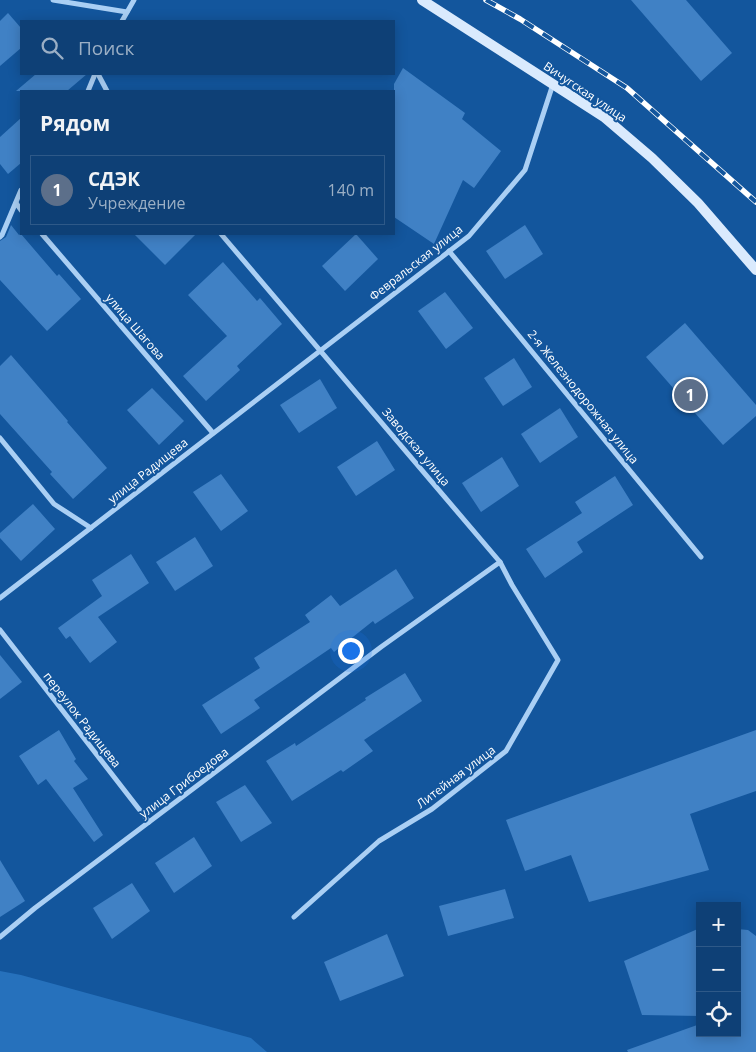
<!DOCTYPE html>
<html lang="ru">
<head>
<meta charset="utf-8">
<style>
  :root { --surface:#0e4076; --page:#17477b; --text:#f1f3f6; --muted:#9bafc5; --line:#2e5988; --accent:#ffce6d }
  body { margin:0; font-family:"Open Sans",sans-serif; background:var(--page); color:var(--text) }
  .controls { position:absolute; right:15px; bottom:15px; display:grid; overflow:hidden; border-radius:0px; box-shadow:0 2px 12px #0003 }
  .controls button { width:45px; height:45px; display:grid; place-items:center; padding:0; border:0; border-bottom:1px solid var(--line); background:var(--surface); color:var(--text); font:25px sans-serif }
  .you { position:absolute; left:350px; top:650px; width:18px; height:18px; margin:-12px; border:4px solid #fff; border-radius:50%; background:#1a73e8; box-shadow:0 0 0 8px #1a73e833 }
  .badge { display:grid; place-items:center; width:32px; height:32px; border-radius:50%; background:var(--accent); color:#fff; font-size:16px; font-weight:700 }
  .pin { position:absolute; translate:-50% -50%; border:2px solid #fff; box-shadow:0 1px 5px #0006 }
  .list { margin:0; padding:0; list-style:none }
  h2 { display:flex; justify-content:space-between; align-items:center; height:65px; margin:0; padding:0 20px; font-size:21px }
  h2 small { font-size:16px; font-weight:400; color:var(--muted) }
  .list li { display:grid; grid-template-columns:32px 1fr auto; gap:15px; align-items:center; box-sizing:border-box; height:70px; margin:0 10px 10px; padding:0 10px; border:1px solid var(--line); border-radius:0px }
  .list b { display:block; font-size:19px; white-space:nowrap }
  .list p { margin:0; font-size:16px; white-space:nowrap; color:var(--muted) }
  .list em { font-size:16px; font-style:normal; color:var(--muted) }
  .icon { flex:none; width:28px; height:28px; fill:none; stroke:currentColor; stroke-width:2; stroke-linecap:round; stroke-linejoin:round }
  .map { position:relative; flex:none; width:756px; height:1052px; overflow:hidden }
  .search { position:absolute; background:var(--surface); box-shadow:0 2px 12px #0003; left:20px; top:20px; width:375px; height:55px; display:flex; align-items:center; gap:12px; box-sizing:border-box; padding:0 18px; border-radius:0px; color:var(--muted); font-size:19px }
  .panel { position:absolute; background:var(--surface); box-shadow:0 2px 12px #0003; left:20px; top:90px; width:375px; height:145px; border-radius:0px }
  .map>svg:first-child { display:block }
  .green { fill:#2671bc }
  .building { fill:#4081c5 }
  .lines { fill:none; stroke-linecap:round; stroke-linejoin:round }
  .street { stroke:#aacff4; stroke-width:5 }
  .secondary { stroke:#daeafd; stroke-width:10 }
  .rail-casing { stroke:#fff; stroke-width:5.5 }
  .rail { stroke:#13569d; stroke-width:4; stroke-dasharray:11; stroke-linecap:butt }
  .labels { text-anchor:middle; stroke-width:4; stroke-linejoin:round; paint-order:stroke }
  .street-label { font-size:12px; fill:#fff; stroke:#13569d }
</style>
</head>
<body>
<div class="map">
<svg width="756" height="1052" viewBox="0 0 756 1052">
  <rect width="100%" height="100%" fill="#13569d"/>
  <path class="green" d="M0,971L21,975L251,1038L267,1052H0Z"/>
  <g class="building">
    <path d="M631,0H686L732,53L701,81Z"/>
    <path d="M8,13L21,28V48L0,66V21Z"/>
    <path d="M403,68L465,113L462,119L501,151L474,188L463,180L434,244L394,217V84Z"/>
    <path d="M36,74H87L67,91H16Z"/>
    <path d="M21,118V163L8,174L0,164V137Z"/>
    <path d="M11,225L19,235L21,234L57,276L59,274L81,299L47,331L0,280V241L6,237Z"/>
    <path d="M525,225L543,254L505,279L486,251Z"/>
    <path d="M134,234H196L165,265Z"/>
    <path d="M356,234L378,259L345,291L322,266Z"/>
    <path d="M223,262L257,301L260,298L282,324L237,366L240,370L206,401L183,376L227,336L188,295Z"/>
    <path d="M445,292L473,328L446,349L418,311Z"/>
    <path d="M685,323L756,405V416L723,445L646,357Z"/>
    <path d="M11,355L68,421L67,422L107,468L73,499L50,474L52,472L0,414V366Z"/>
    <path d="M514,358L532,387L503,406L484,378Z"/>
    <path d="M320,379L337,408L299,433L280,405Z"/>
    <path d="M152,388L184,421L159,445L127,410Z"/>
    <path d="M560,408L578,437L540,463L521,434Z"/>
    <path d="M377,441L395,470L356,496L337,467Z"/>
    <path d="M502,457L519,486L481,512L462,483Z"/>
    <path d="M221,474L248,511L221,531L193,492Z"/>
    <path d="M615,476L633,505L577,542L583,552L545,578L526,549L582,513L575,502Z"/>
    <path d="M33,504L55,529L21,561L0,538V533Z"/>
    <path d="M195,537L213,566L175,591L156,562Z"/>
    <path d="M131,554L149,583L98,617L117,642L90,663L70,636L66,639L58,628L102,596L92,580Z"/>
    <path d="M396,569L414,598L375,624L373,621L334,652L331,648L254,700L260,708L221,734L202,705L260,668L254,658L310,622L305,615L331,595L340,606Z"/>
    <path d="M0,655L22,682L0,699Z"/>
    <path d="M405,673L422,701L364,740L373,751L343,772L341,770L292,801L266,761L295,743L296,746L366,700L365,698Z"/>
    <path d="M59,730L76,759L74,761L88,779L73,788L103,835L94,842L46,779L38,785L19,756Z"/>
    <path d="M756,730V791L690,814L709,870L589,902L571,855L525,871L506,820Z"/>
    <path d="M245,785L272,823L241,842L216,802Z"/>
    <path d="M194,837L212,866L174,893L155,863Z"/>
    <path d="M0,860L25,901L0,917Z"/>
    <path d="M132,883L150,911L112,939L93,908Z"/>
    <path d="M505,889L514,918L448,936L439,906Z"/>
    <path d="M700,928V1016L642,1015L624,961Z"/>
    <path d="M737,929L748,930L756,936V1052H628L627,1050L700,1024V1033H737Z"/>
    <path d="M387,934L404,976L340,1001L324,962Z"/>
  </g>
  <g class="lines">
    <g class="street">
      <path d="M53,0L127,12"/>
      <path d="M122,21L134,0"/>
      <path d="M98,74L107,91"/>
      <path d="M88,91L95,74"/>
      <path d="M16,203L21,210"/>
      <path d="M42,234L213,433"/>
      <path d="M0,237L2,235L21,190"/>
      <path d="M449,251L701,557"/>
      <path d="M0,438L54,504L91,528"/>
      <path d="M0,598L469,236L525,170L553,84"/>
      <path d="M0,630L149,822"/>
      <path d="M294,917L379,841L432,809L506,751L558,660L512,585L500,562"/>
      <path d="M0,937L35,908L381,647L500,562L221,234"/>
    </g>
    <path class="secondary" d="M422,0L604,117L652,158L698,203L756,270"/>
    <g class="rail-casing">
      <path id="rail" d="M486,0L520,19L627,88L756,202"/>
    </g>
    <use href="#rail" class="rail"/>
  </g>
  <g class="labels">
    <g class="street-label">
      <text transform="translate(585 92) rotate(34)" y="4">Вичугская улица</text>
      <text transform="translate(416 263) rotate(-38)" y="4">Февральская улица</text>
      <text transform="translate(135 327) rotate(49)" y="4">улица Шагова</text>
      <text transform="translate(583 397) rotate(51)" y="4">2-я Железнодорожная улица</text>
      <text transform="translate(416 447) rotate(50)" y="4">Заводская улица</text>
      <text transform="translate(148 471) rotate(-38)" y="4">улица Радищева</text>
      <text transform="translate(82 720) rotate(52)" y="4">переулок Радищева</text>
      <text transform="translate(456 777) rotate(-37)" y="4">Литейная улица</text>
      <text transform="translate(184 783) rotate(-37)" y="4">улица Грибоедова</text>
    </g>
  </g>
</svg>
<div class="controls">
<button>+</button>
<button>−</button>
<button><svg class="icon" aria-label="locate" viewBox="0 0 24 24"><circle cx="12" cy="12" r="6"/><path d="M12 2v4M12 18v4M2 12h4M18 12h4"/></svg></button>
</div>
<div class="you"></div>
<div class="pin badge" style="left:690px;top:395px;background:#5c6f8a">1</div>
<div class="search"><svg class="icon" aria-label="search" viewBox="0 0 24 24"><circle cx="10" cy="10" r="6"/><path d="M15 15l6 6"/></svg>Поиск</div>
<section class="panel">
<h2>Рядом<small></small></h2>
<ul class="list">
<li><span class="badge" style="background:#5c6f8a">1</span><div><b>СДЭК</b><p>Учреждение</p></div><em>140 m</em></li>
</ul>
</section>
</div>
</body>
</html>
